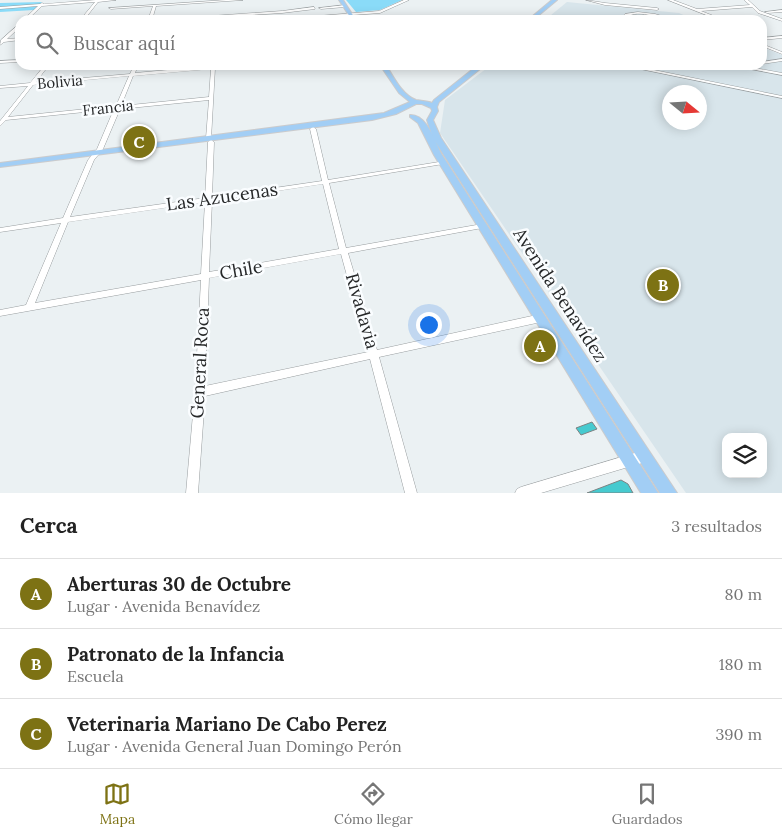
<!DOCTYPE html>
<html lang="es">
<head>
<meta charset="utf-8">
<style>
  :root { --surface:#fff; --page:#f2f2f2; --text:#222; --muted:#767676; --line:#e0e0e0; --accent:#7d7214 }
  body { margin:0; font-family:Lora,serif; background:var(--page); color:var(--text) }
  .controls { position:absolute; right:15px; bottom:15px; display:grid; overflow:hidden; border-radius:10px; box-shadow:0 2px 12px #0003 }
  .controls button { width:45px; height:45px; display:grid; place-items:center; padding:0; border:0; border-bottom:1px solid var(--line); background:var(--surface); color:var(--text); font:25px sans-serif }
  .compass { position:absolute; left:662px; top:85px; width:45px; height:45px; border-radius:50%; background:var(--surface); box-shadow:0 2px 12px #0003; rotate:108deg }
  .you { position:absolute; left:428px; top:324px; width:18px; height:18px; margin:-12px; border:4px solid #fff; border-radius:50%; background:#1a73e8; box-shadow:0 0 0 8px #1a73e833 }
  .badge { display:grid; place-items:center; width:32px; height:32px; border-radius:50%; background:var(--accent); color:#fff; font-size:16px; font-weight:700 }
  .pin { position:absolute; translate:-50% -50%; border:2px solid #fff; box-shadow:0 1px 5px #0006 }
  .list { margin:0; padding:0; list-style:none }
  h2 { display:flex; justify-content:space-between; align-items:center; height:65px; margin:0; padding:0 20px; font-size:21px }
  h2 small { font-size:16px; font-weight:400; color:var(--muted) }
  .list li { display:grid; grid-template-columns:32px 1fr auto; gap:15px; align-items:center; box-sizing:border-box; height:70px; padding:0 20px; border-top:1px solid var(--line) }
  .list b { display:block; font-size:19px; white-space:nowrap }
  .list p { margin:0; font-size:16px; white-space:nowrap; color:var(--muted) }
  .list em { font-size:16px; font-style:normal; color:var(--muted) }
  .icon { flex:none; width:28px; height:28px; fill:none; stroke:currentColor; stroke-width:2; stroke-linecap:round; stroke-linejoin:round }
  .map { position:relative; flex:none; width:782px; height:493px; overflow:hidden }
  .search { position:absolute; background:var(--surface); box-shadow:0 2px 12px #0003; left:15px; right:15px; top:15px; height:55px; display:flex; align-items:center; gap:12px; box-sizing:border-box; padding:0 18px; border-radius:15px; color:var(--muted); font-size:19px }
  .sheet { height:275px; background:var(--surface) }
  nav { display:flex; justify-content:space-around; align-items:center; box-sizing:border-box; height:70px; border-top:1px solid var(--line); background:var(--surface); font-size:14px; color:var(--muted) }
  nav a { display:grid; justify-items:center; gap:2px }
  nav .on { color:var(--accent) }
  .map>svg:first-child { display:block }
  .built { fill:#d8e5eb; fill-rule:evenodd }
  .green { fill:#8adbf8 }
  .building { fill:#46cacf; stroke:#7d8282 }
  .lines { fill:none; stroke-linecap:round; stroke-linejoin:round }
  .minor-casing { stroke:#989d9f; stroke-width:1 }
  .major-casing { stroke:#cbcbcc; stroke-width:2 }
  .minor { fill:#fff; fill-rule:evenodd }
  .major { fill:#a2cef5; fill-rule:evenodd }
  .labels { text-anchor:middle; stroke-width:5; stroke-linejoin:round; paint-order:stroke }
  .far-street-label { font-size:15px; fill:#262829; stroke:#fafdff }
  .street-label { font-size:18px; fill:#262829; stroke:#fafdff }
</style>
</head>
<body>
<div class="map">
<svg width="782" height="493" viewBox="0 0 782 493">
  <rect width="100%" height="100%" fill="#ebf1f3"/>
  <g class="built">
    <path d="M567,2L679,13L695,20H545Z"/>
    <path d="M762,47L782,55V493H686L440,133L445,100L491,65H762ZM670,92H700V122H670ZM726,437H763V474H726Z"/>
  </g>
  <g class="green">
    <path d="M346,0H402L380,10L356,12Z"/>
    <path d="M42,2L34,10L0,12V3Z"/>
  </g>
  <g class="building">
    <path d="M592,422L597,429L581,435L576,428Z"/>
    <path d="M621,480L628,484L633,493H587Z"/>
  </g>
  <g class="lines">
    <g class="minor-casing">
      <g id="minor">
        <path d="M96,0H116L98,2L84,20H80L95,2L42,6L27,20H23L38,6L0,9V7L40,4L42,3L44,4Z"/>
        <path d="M226,0H243L156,6L152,20H148L153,6L111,9L109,8Z"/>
        <path d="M404,0H409L380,13L285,20H269L379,11Z"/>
        <path d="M586,0L605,3L657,8L659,9L657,10L605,5Z"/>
        <path d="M668,0H673L697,9L750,5L744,0H748L760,11L782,19V21L758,13L752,7L701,11L724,20H719Z"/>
        <path d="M346,5L345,7L321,9L319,8Z"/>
        <path d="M314,7L315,9L282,13L173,20H155L282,11Z"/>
        <path d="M782,10V12L767,13L765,12Z"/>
        <path d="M638,12L655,14L675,20C658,20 637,6 623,20H619L625,14Z"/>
        <path d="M19,24H20V27L7,39L20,38V40L4,42L0,45L1,40Z"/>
        <path d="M782,36V38L762,40V38Z"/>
        <path d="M762,44L782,52V54L762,46Z"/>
        <path d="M782,59V61L762,64V62Z"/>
        <path d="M20,60V62L0,63V61Z"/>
        <path d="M45,65H49L36,82L130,74L134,65H138L135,73L211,66V65H241L239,66L215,68L211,139H207L206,138L209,100L120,109L103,149L94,160L70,217L205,198L208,142L211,140L214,142L212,197L322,181L310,129L313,127L316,129L328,180L445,161L446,162L443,164L329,183L346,248L482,224L486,226L482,228L348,253L377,350L541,314L544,316L545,318L544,320L541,322L379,357L417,493H405L370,359L205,396L198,493H186L195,392L201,280L0,316V310L26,305L61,223L0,232V228L63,218L88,160L97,149L114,109L6,120L0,126V121L28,86L0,88V86L30,83ZM211,69L209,97L121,106L133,76ZM129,76L116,106L8,117L33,85ZM323,184L339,249L209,272L212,201ZM205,202L201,274L35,303L68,222ZM341,254L368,352L205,386L209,278Z"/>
        <path d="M584,65H588L584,69L582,68Z"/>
        <path d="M621,65H629L782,96V98Z"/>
        <path d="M729,65H738L782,73V75Z"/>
        <path d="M645,450L649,452L651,456L649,460L645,462L541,493H515L517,489L521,487Z"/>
      </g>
    </g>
    <g class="major-casing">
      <g id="major">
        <path d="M339,0H343L356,20H352Z"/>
        <path d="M552,0H557L533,20H528Z"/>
        <path d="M380,65H386C393,76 402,95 416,100C421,101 427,101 432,103L434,100L478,65H485L439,102L437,107L438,111L433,120L441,138L677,493H660L433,138L427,120L432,111L431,108L422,104H416L396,114L372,120L0,167V163L384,113L410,102L399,93Z"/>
        <path d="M410,115C427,114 435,142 442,155L658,493H641L434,155L418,123L410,117Z"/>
      </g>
    </g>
    <use href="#minor" class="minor"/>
    <use href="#major" class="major"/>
  </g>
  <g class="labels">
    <g class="far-street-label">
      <text transform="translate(60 82) rotate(-5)" y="5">Bolivia</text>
      <text transform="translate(108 108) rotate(-6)" y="5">Francia</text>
    </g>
    <g class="street-label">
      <text transform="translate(222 197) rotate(-8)" y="6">Las Azucenas</text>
      <text transform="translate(241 270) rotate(-10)" y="6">Chile</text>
      <text transform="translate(560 295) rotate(57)" y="6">Avenida Benavídez</text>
      <text transform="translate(362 311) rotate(74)" y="6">Rivadavia</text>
      <text transform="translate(200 363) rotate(-87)" y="6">General Roca</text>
    </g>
  </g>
</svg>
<div class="controls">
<button><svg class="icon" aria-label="layers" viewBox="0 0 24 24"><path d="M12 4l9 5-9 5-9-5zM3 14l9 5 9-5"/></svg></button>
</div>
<svg class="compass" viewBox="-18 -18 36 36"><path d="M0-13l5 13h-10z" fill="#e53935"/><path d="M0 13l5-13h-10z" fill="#767676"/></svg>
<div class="you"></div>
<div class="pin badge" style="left:540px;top:346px">A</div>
<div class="pin badge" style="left:663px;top:285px">B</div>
<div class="pin badge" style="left:139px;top:142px">C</div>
<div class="search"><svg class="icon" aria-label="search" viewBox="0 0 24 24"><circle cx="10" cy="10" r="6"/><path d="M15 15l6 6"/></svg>Buscar aquí</div>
</div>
<section class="sheet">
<h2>Cerca<small>3 resultados</small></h2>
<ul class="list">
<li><span class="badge">A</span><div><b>Aberturas 30 de Octubre</b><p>Lugar · Avenida Benavídez</p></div><em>80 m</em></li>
<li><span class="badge">B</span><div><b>Patronato de la Infancia</b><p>Escuela</p></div><em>180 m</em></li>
<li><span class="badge">C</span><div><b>Veterinaria Mariano De Cabo Perez</b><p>Lugar · Avenida General Juan Domingo Perón</p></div><em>390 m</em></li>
</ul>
</section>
<nav>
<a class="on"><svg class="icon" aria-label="map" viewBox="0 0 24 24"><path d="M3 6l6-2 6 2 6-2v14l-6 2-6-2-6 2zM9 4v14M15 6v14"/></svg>Mapa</a>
<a><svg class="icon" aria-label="directions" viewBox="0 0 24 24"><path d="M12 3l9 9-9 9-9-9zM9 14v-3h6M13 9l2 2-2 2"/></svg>Cómo llegar</a>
<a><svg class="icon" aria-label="saved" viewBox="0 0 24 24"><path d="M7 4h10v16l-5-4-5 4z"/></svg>Guardados</a>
</nav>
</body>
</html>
